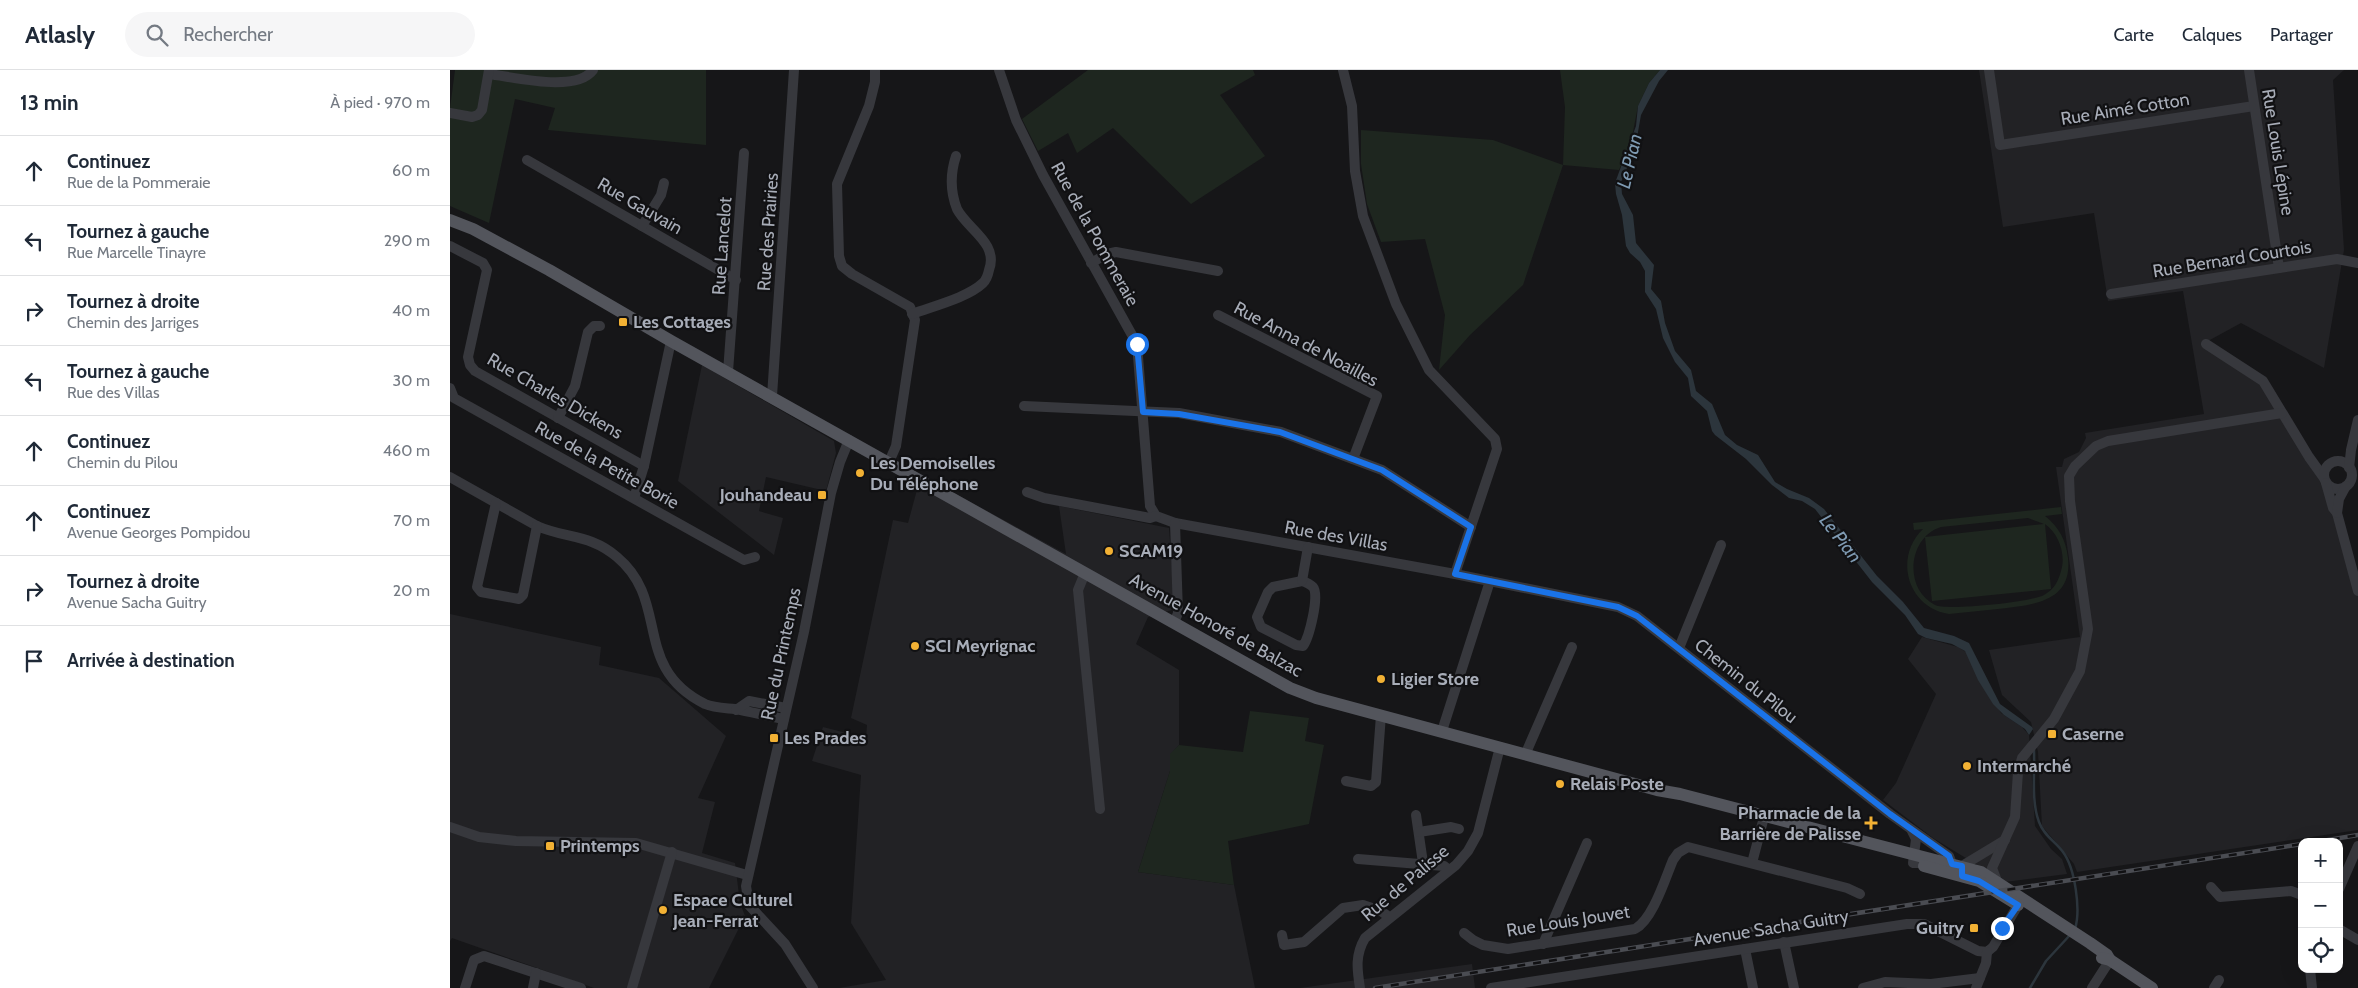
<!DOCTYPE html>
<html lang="fr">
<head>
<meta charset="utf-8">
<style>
  :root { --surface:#fff; --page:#f6f6f7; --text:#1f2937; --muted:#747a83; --line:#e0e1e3 }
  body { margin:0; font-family:Cabin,sans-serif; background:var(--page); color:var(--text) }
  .controls { position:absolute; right:15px; bottom:15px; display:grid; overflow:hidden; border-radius:10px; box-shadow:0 5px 20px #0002 }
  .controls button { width:45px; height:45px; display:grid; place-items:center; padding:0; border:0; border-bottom:1px solid var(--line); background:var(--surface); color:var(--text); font:25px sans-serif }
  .stop { position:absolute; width:15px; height:15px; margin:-11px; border:4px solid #1a73e8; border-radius:50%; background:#fff }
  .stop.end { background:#1a73e8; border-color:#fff; box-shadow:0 1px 5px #0008 }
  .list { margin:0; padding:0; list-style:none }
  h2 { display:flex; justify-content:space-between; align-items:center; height:65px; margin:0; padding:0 20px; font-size:21px }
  h2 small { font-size:16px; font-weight:400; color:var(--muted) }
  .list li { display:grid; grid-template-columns:32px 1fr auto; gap:15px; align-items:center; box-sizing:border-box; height:70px; padding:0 20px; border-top:1px solid var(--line) }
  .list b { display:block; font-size:19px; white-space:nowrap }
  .list p { margin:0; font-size:16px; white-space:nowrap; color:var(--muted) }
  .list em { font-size:16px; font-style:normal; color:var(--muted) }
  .icon { flex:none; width:28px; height:28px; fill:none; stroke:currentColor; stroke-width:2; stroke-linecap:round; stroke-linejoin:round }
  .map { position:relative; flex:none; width:1908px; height:918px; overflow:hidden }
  header { display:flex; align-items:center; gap:30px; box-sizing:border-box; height:70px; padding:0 25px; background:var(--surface); border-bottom:1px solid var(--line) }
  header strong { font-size:24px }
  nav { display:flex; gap:28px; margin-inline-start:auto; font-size:18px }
  .search { width:350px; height:45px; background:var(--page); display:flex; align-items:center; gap:12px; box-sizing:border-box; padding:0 18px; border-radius:28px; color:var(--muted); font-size:19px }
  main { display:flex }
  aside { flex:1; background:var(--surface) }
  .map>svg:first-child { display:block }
  .built { fill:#222225 }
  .green { fill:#1e261f; fill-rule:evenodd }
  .water { fill:#2c353c }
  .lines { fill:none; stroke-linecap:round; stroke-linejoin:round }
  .stream { stroke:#2c353c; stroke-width:2.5 }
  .minor { stroke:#37383d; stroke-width:10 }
  .major { stroke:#53555c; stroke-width:12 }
  .rail-casing { stroke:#4a4c52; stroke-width:4.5 }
  .rail { stroke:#111113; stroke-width:2.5; stroke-dasharray:8; stroke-linecap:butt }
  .route { stroke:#1a73e8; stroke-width:6 }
  .poi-dot { fill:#f2b134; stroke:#111113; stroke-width:2 }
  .labels { text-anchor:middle; stroke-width:4.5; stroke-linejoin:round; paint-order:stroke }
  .street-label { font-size:18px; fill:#a8adb8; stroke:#111113 }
  .poi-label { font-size:18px; font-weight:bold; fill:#a8adb8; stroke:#111113; text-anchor:start }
  .water-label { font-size:19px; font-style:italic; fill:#7f9bb3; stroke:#111113 }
</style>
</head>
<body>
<header>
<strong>Atlasly</strong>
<div class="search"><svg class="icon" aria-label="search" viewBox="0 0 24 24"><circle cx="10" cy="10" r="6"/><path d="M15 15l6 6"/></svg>Rechercher</div>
<nav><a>Carte</a><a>Calques</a><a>Partager</a></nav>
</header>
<main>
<aside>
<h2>13 min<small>À pied · 970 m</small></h2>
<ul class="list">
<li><svg class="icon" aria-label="ahead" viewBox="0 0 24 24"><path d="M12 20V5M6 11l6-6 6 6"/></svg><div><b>Continuez</b><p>Rue de la Pommeraie</p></div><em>60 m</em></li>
<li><svg class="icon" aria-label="left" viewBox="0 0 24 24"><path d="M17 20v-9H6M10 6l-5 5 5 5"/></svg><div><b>Tournez à gauche</b><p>Rue Marcelle Tinayre</p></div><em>290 m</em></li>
<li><svg class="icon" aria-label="right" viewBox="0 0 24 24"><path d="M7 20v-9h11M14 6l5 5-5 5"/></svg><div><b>Tournez à droite</b><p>Chemin des Jarriges</p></div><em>40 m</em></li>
<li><svg class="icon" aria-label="left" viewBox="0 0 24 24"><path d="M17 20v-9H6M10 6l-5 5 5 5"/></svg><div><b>Tournez à gauche</b><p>Rue des Villas</p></div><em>30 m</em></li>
<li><svg class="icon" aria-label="ahead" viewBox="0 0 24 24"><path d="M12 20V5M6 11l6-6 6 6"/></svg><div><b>Continuez</b><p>Chemin du Pilou</p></div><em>460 m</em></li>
<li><svg class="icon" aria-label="ahead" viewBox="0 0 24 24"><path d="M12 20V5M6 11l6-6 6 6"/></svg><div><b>Continuez</b><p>Avenue Georges Pompidou</p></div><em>70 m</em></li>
<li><svg class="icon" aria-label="right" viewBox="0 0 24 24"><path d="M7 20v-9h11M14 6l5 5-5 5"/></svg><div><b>Tournez à droite</b><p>Avenue Sacha Guitry</p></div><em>20 m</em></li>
<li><svg class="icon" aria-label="arrive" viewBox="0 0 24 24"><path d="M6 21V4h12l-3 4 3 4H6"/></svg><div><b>Arrivée à destination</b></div></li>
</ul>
</aside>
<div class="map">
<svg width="1908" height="918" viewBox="0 0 1908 918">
  <rect width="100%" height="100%" fill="#161618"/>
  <g class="built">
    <path d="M1529,0H1894L1883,10L1894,180L1874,298L1791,253L1758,271L1813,307L1873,409L1908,519V760L1627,802L1624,794L1592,756L1588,682L1581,652L1552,625L1539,580L1630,567L1606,397H1612L1614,389L1629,382L1636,368L1635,363L1754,344L1733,221L1658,231L1644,143L1553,157Z"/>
    <path d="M252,295L384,371L386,383L376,421L316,407L309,441L333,448L324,485L228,411Z"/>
    <path d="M471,405L616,484L609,436L719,458L725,539L698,547L686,574L729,600V675L720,685V701L688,802L784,815L805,918H389L436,910L401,853L411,705L362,691L373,657L416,668L417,655L401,648L443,450L458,453Z"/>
    <path d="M0,544L151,577L149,595L209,608L276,666L248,728L265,732L252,783L285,793L290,833L295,846L259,918H144L2,868L0,871Z"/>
    <path d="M1472,567L1508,577L1516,582L1551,643L1572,657L1579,665L1585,756L1601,779L1612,789L1617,804L1555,812L1483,768L1433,730L1446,713L1486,624L1458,589Z"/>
    <path d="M1022,894L1025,918H850Z"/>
  </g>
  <g class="green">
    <path d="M5,0H256V75L98,60L105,38L65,29L39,153L0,136V38Z"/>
    <path d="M638,0H803L805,5L770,25L815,86L741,134L663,58L627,83L618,63L588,81L572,49Z"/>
    <path d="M1110,0H1210L1199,13L1188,36L1181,72L1169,100L1113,95L1073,215L1020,265L989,300L995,245L975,169L931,172L917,134L911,94V60L1043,70L1113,95L1115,37Z"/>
    <path d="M1611,437L1612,444L1595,446C1609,457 1616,470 1618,488C1623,533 1581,535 1548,539C1532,541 1515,542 1499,544C1458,538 1443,488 1473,459L1464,460L1463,453ZM1578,448L1594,454L1475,467L1482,531L1601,519L1595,454C1608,463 1615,482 1612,497C1609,510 1605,519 1594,525C1582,532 1497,541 1485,535C1453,519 1458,467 1491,457Z"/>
    <path d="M800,641L859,648L855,671L874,675L859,754L778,771L784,815L688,802L720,701V684L729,675L793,682Z"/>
  </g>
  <path class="water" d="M1210,0H1218L1209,11L1191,45L1185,79L1171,112L1172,124L1183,145L1186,173L1204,195L1201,219L1211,231L1215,253L1225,281L1241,300L1246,321L1262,334L1275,365L1287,375L1308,385L1325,412L1337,419L1359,428L1374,439L1427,506L1453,532L1474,558L1504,566L1519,573L1550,634L1582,657L1583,659L1579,665L1575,659L1554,645L1543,634L1528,610L1515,581L1502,574L1476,568L1468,564L1455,545L1422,512L1365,439L1352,431L1339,428L1322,415L1296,389L1265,365L1262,361L1257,341L1241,326L1238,308L1225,292L1213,268L1206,239L1195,222V201L1190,192L1180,183L1176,176L1172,145L1166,124L1165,113L1186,56L1188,36L1199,13Z"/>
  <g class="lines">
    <g class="stream">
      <path d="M1584,680C1585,703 1581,731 1589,752C1594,766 1605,771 1613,782C1625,798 1631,840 1625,859"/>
      <path d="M1580,918L1596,891L1620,865"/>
    </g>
    <g class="minor">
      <path d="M425,0V12L419,36L387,114L389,186L392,196L402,204L460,237L465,250L446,376L439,392"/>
      <path d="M549,0L566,50L593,105L687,274L700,436L706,446L725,453L1005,504L1168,537L1187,546L1440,744L1499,786L1502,794L1501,801"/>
      <path d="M893,0L902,36L905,101L913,146L946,234L979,300L1045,369L1047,379L1005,504"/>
      <path d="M1539,0L1550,75L1804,36"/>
      <path d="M1799,0L1829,198"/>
      <path d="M39,4C64,7 126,23 143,0"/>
      <path d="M0,43L22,47L28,45L32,40L39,0"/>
      <path d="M77,90L286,210"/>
      <path d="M192,156L211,125L214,113"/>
      <path d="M0,176L33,193L37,200L18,287L20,295L25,301L194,396"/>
      <path d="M641,193L657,184L666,182L768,201"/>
      <path d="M1661,224L1887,189L1908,193"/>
      <path d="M462,244C483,236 517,228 533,213C536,210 538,205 539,200C549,173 517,159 507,139C500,121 500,104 506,86"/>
      <path d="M768,245L927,326L903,389"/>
      <path d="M1756,274L1813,311L1859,387L1874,408"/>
      <path d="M278,302L294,83"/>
      <path d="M0,318L4,328L294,490L305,487"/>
      <path d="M322,326L344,0"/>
      <path d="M574,336L729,343L831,362L932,400L1021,457"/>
      <path d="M108,348L125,316L138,262L144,256H150"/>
      <circle cx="1888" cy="405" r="14"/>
      <path d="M1899,398L1901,380L1908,350"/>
      <path d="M0,407L87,456C117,469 140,464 167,487C221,532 181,597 255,634C264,638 276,638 285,639C301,642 318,646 334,649"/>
      <path d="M1876,413L1883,438L1887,443L1908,521"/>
      <path d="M577,422L594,428L700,448L706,446"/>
      <path d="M184,428L194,396L221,271"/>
      <path d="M46,433L27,517L31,522L69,529L73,525L87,456"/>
      <path d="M1887,443L1889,429L1896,416"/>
      <path d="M635,503L628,520L650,739"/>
      <path d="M852,511C855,512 860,514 863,517C870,525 859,568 853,576L846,575L811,557L807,547L818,522L823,517Z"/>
      <path d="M852,511L858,477"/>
      <path d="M724,553L728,543L725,453"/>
      <path d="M1229,578L1271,475"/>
      <path d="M286,640L299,631L336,638"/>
      <path d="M992,661L1040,511"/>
      <path d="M1075,685L1122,577"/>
      <path d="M896,711L921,716L926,712L931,645"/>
      <path d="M966,745L973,793"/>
      <path d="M0,757L29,767L66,771L186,773L297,805"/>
      <path d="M1462,761L1466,769L1463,793H1477L1481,790"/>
      <path d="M969,762L1001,757L1009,759"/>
      <path d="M908,789L994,796L999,800"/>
      <path d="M1302,793L1314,747"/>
      <path d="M1512,796L1555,770"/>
      <path d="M1547,811L1542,798L1565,747L1568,702L1572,688L1604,649L1630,601L1638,559L1620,431L1619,406L1625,396L1646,376L1658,371L1832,343"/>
      <path d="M1761,817L1770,827L1841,821L1852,825"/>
      <path d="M1889,819L1908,776"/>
      <path d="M1889,859L1908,870"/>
      <path d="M1014,863L1023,870L1033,875L1058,879L1185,859C1203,849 1215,809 1223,790L1228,783L1238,777L1397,818L1410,824"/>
      <path d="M832,865L834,875L854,872L893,838L913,835L931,841L939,847"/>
      <path d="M1334,872L1344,918"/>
      <path d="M1093,874L1137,773"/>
      <path d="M1295,879L1303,918"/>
      <path d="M1860,899L1862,918"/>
      <path d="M15,918L24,890L34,886L131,918"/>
      <path d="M83,918L86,903"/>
      <path d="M182,918L222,782"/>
      <path d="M363,918L335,874L299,835L296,816L354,562L381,423L390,392L399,370"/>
      <path d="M910,918C907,899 905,885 915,868L1006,795L1018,781L1028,763L1050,677"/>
      <path d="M1041,918L1457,854H1474L1528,881L1537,882L1543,877L1571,830"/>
      <path d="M1413,918L1435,912L1481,914L1530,908"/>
      <path d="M1526,918L1536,893L1537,882"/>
      <path d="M1642,918L1660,890"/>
      <path d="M1764,918L1769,910"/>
    </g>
    <g class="major">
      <path d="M0,150L23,159L99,200L221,271L840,618L866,628L1207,720L1230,724L1531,802L1640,873L1657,885L1660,890"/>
      <path d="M1474,796L1529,811L1568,835"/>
      <path d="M1652,888L1660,890L1702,918"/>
    </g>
    <g class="rail-casing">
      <g id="rail">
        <path d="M1866,772L1908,765"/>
        <path d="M925,918L1852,774"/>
      </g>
    </g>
    <use href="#rail" class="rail"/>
  </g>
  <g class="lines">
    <path class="route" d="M687,274L693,342L729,344L830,362L932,400L1021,457L1005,504L1168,537L1187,546L1440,744L1499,786L1502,794L1512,796V806L1529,811L1568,835L1552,858"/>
  </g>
  <g class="poi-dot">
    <rect x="168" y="247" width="10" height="10" rx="2.5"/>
    <circle cx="410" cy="403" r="5"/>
    <rect x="367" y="420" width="10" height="10" rx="2.5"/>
    <circle cx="659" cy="481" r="5"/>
    <circle cx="465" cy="576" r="5"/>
    <circle cx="931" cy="609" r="5"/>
    <rect x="1597" y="659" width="10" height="10" rx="2.5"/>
    <rect x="319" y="663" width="10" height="10" rx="2.5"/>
    <circle cx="1517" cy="696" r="5"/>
    <circle cx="1110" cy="714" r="5"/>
    <path d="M1418.5 745.5h5v5h5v5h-5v5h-5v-5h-5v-5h5z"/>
    <rect x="95" y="771" width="10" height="10" rx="2.5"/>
    <circle cx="213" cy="840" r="5"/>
    <rect x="1519" y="853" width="10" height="10" rx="2.5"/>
  </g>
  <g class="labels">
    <g class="street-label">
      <text transform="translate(1675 39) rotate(-9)" y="6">Rue Aimé Cotton</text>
      <text transform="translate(1828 82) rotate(81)" y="6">Rue Louis Lépine</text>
      <text transform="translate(190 136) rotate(30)" y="6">Rue Gauvain</text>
      <text transform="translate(318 162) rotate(-86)" y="6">Rue des Prairies</text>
      <text transform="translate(645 164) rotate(61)" y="6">Rue de la Pommeraie</text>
      <text transform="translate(272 176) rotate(-86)" y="6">Rue Lancelot</text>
      <text transform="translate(1782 189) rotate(-9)" y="6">Rue Bernard Courtois</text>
      <text transform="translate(856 274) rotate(28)" y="6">Rue Anna de Noailles</text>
      <text transform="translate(105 326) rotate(30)" y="6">Rue Charles Dickens</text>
      <text transform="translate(157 395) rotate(29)" y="6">Rue de la Petite Borie</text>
      <text transform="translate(886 466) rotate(10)" y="6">Rue des Villas</text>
      <text transform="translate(766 555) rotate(29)" y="6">Avenue Honoré de Balzac</text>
      <text transform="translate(331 584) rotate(-78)" y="6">Rue du Printemps</text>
      <text transform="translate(1296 611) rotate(38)" y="6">Chemin du Pilou</text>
      <text transform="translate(955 813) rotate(-40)" y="6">Rue de Palisse</text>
      <text transform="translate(1118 851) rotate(-9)" y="6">Rue Louis Jouvet</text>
      <text transform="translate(1321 858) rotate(-9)" y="6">Avenue Sacha Guitry</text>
    </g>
    <g class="poi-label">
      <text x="183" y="258">Les Cottages</text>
      <text x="420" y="399">Les Demoiselles<tspan x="420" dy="21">Du Téléphone</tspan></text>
      <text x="362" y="431" text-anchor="end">Jouhandeau</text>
      <text x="669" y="487">SCAM19</text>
      <text x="475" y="582">SCI Meyrignac</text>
      <text x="941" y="615">Ligier Store</text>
      <text x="1612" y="670">Caserne</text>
      <text x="334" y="674">Les Prades</text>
      <text x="1527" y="702">Intermarché</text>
      <text x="1120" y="720">Relais Poste</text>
      <text x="1411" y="749" text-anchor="end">Pharmacie de la<tspan x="1411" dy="21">Barrière de Palisse</tspan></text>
      <text x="110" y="782">Printemps</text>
      <text x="223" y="836">Espace Culturel<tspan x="223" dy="21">Jean-Ferrat</tspan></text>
      <text x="1514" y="864" text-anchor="end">Guitry</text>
    </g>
    <g class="water-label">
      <text transform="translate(1179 91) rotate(-77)" y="7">Le Pian</text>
      <text transform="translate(1391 468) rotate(52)" y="7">Le Pian</text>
    </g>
  </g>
</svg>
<div class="controls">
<button>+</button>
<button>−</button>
<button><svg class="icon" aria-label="locate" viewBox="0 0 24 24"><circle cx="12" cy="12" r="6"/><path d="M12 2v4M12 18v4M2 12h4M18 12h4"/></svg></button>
</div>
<div class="stop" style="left:687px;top:274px"></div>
<div class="stop end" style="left:1552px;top:858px"></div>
</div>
</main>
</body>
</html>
